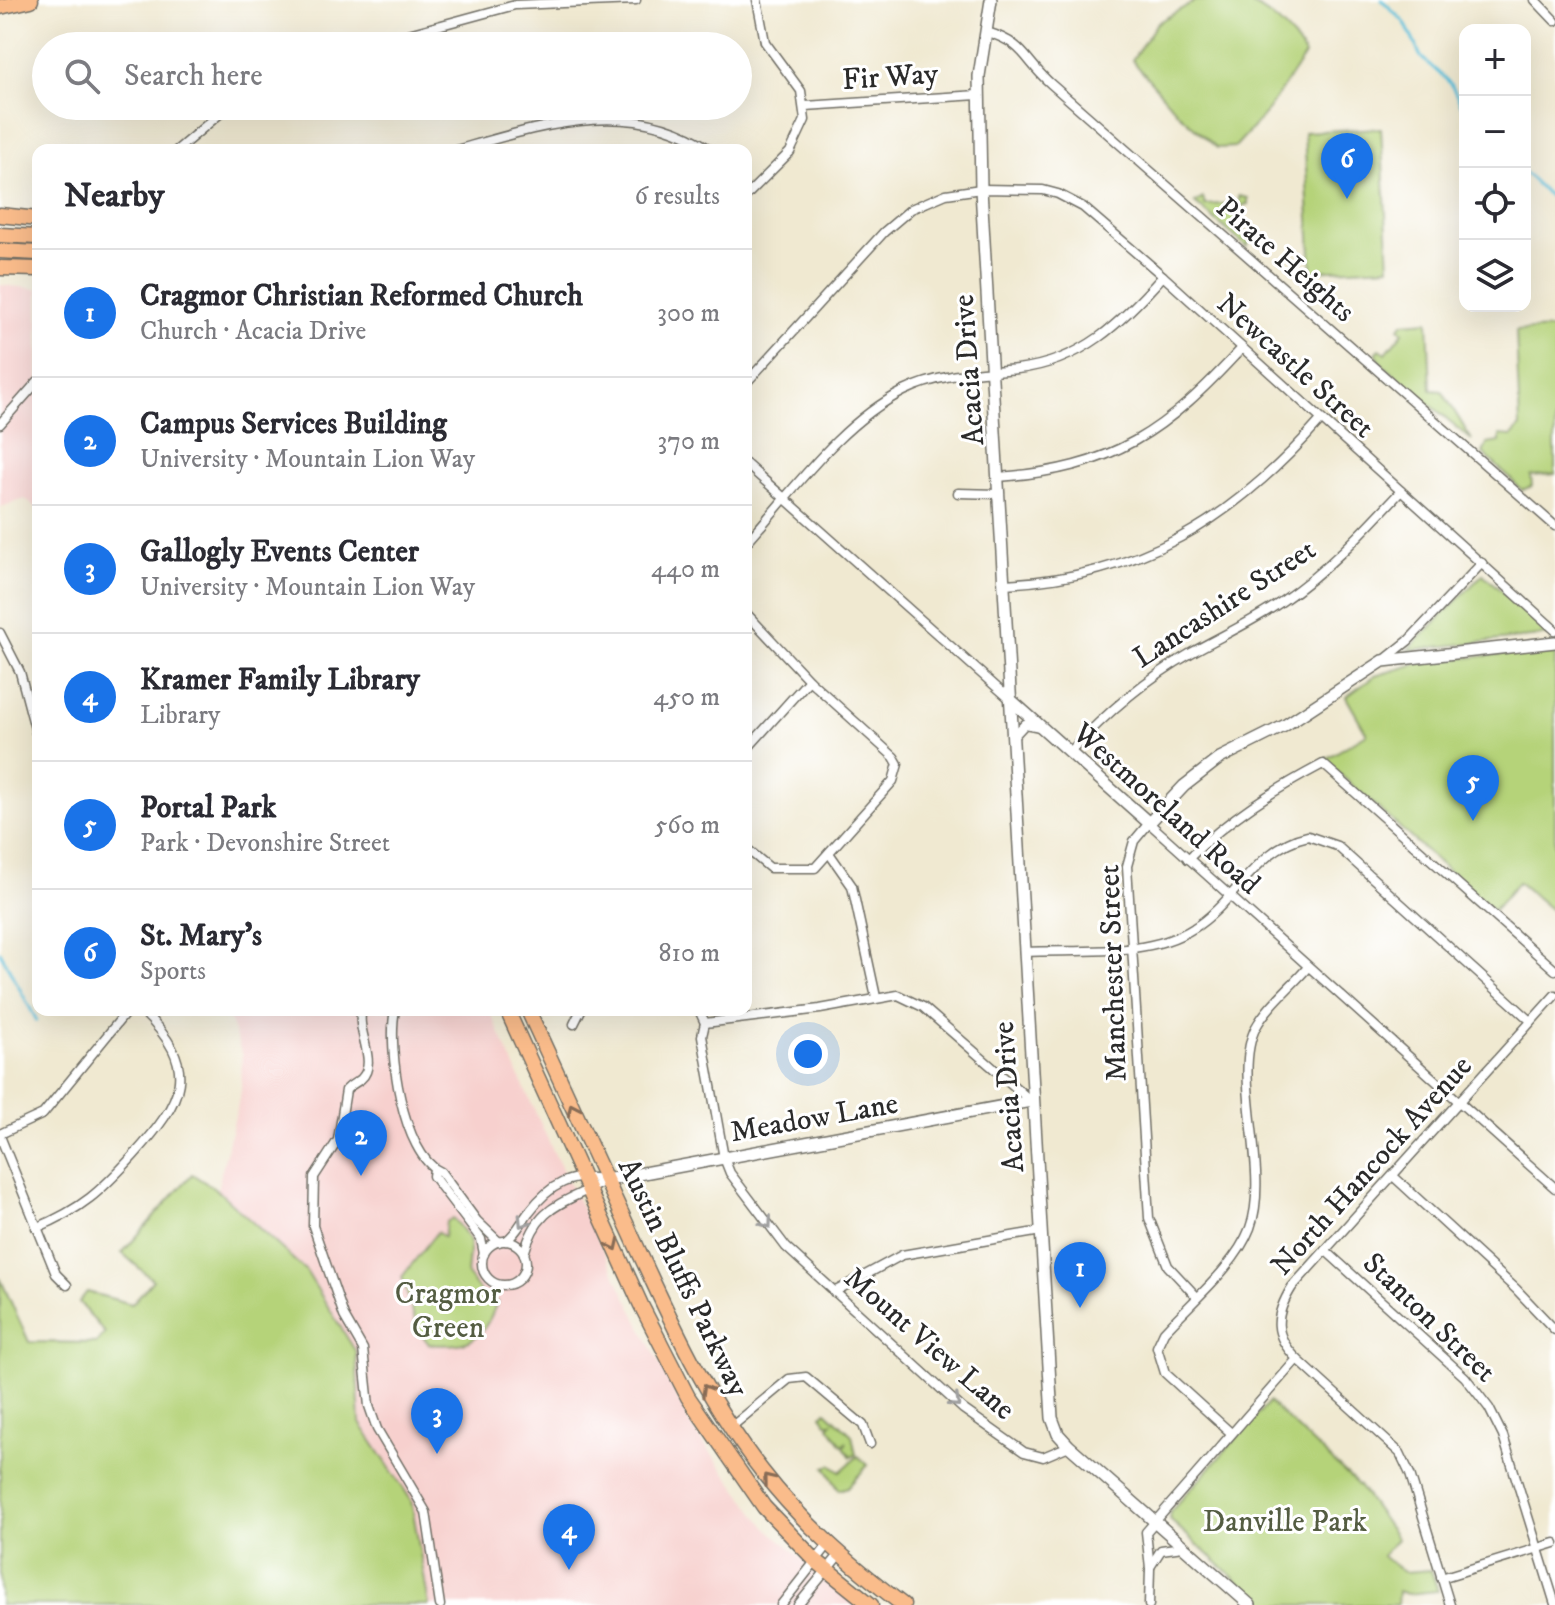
<!DOCTYPE html>
<html lang="en">
<head>
<meta charset="utf-8">
<style>
  :root { --surface:#fff; --page:#f2f2f3; --text:#2b2b33; --muted:#7c7c81; --line:#e1e1e2; --accent:#1a73e8 }
  body { margin:0; font-family:"IM FELL DW Pica",serif; background:var(--page); color:var(--text) }
  .controls { position:absolute; right:24px; top:24px; display:grid; overflow:hidden; border-radius:16px; box-shadow:0 8px 32px #0002 }
  .controls button { width:72px; height:72px; display:grid; place-items:center; padding:0; border:0; border-bottom:2px solid var(--line); background:var(--surface); color:var(--text); font:40px sans-serif }
  .you { position:absolute; left:808px; top:1054px; width:28px; height:28px; margin:-20px; border:6px solid #fff; border-radius:50%; background:#1a73e8; box-shadow:0 0 0 12px #1a73e833 }
  .badge { display:grid; place-items:center; width:52px; height:52px; border-radius:50%; background:var(--accent); color:#fff; font-size:26px; font-weight:700 }
  .pin { position:absolute; translate:-50% -66px; filter:drop-shadow(0 2px 4px #0008) }
  .pin::after { content:''; position:absolute; top:42px; width:28px; height:24px; background:inherit; clip-path:polygon(0 0,100% 0,50% 100%) }
  .list { margin:0; padding:0; list-style:none }
  h2 { display:flex; justify-content:space-between; align-items:center; height:104px; margin:0; padding:0 32px; font-size:34px }
  h2 small { font-size:26px; font-weight:400; color:var(--muted) }
  .list li { display:grid; grid-template-columns:52px 1fr auto; gap:24px; align-items:center; box-sizing:border-box; height:128px; padding:0 32px; border-top:2px solid var(--line) }
  .list b { display:block; font-size:30px; white-space:nowrap }
  .list p { margin:0; font-size:26px; white-space:nowrap; color:var(--muted) }
  .list em { font-size:26px; font-style:normal; color:var(--muted) }
  .icon { flex:none; width:44px; height:44px; fill:none; stroke:currentColor; stroke-width:2; stroke-linecap:round; stroke-linejoin:round }
  .map { position:relative; flex:none; width:1555px; height:1605px; overflow:hidden }
  .search { position:absolute; background:var(--surface); box-shadow:0 8px 32px #0002; left:32px; top:32px; width:720px; height:88px; display:flex; align-items:center; gap:20px; box-sizing:border-box; padding:0 28px; border-radius:44px; color:var(--muted); font-size:30px }
  .panel { position:absolute; background:var(--surface); box-shadow:0 8px 32px #0002; left:32px; top:144px; width:720px; height:872px; border-radius:16px }
  .map>svg:first-child { display:block }
  .built { fill:#f7d0ce }
  .green { fill:#b5d379; stroke:#707f52; stroke-width:2 }
  .lines { fill:none; stroke-linecap:round; stroke-linejoin:round }
  .stream { stroke:#5ec1dc; stroke-width:3 }
  .minor-casing { stroke:#706e65; stroke-width:11 }
  .tertiary-casing { stroke:#706e65; stroke-width:14 }
  .primary-casing { stroke:#706e65; stroke-width:17 }
  .minor { stroke:#fff; stroke-width:8 }
  .tertiary { stroke:#fff; stroke-width:11 }
  .primary { stroke:#fabc8b; stroke-width:14 }
  .oneway { stroke:#886c56 }
  .oneway2 { stroke:#a0a0a0 }
  .labels { text-anchor:middle; stroke-width:6; stroke-linejoin:round; paint-order:stroke }
  .street-label { font-size:30px; fill:#2b2b2b; stroke:#fff }
  .park-label { font-size:30px; fill:#545d42; stroke:#fff }
</style>
</head>
<body>
<div class="map">
<svg width="1555" height="1605" viewBox="0 0 1555 1605">
  <rect width="100%" height="100%" fill="#fff"/>
  <filter id="ink" filterUnits="userSpaceOnUse"><feTurbulence type="fractalNoise" baseFrequency=".0125" numOctaves="2"/><feDisplacementMap in="SourceGraphic" scale="16" xChannelSelector="R" yChannelSelector="G"/><feConvolveMatrix kernelMatrix="1 2 1 2 8 2 1 2 1" color-interpolation-filters="sRGB"/></filter>
  <filter id="wash" filterUnits="userSpaceOnUse"><feTurbulence type="fractalNoise" baseFrequency=".006" numOctaves="4" result="noise"/><feDisplacementMap in="SourceGraphic" scale="32" xChannelSelector="R" yChannelSelector="G"/><feGaussianBlur stdDeviation="1.8" result="paint"/><feColorMatrix in="noise" values="0 0 0 0 0 0 0 0 0 0 0 0 0 0 0 0 0 1.4 0 .05"/><feComposite in="paint" operator="in"/></filter>
  <g filter="url(#wash)">
    <rect width="100%" height="100%" fill="#f0e9d1"/>
    <g class="built">
      <path d="M0,285L38,289V509L25,499L0,507Z"/>
      <path d="M226,1010H489L554,1153L692,1428L766,1527L855,1605H429L411,1500L360,1423L356,1352L306,1271L217,1190L241,1091L242,1054Z"/>
    </g>
    <g class="green">
      <path d="M1197,0C1211,0 1229,0 1242,1C1267,8 1293,33 1305,55L1265,114L1235,147L1217,148L1179,114L1132,60L1157,23Z"/>
      <path d="M1381,128L1389,267L1312,271L1304,132Z"/>
      <path d="M1239,196L1248,198V204L1241,206L1244,239L1250,241L1247,247L1195,203L1203,198L1205,205L1239,203Z"/>
      <path d="M1428,321L1431,390L1442,391L1472,440L1382,364L1376,353L1380,349L1386,353L1403,332L1399,328L1403,323Z"/>
      <path d="M1555,329V474L1531,476L1532,486L1522,490L1483,453L1487,444L1500,442V435L1512,436L1520,427L1516,331Z"/>
      <path d="M1483,574L1549,635L1408,650Z"/>
      <path d="M1555,649V913L1518,882L1493,911L1324,760L1367,734L1346,697L1375,676L1422,662Z"/>
      <path d="M192,1174L217,1190L306,1271L356,1352L360,1423L411,1500L429,1605H0V1278L29,1342L96,1343L105,1333L79,1302L87,1292L132,1304L153,1280L122,1253Z"/>
      <path d="M453,1218L470,1241L467,1275L483,1295L497,1302C483,1341 469,1348 429,1344L418,1330L402,1277L437,1232L444,1237L446,1222Z"/>
      <path d="M1269,1402L1359,1486L1397,1539L1382,1556L1404,1572L1431,1570L1438,1591L1407,1594L1398,1591L1397,1605H1265L1169,1519L1170,1512Z"/>
      <path d="M826,1411L852,1435L856,1455L851,1457L844,1447L847,1442L842,1445L829,1426L832,1423H827L821,1415Z"/>
      <path d="M858,1456L868,1465L848,1487L839,1490L825,1467L831,1465L840,1472Z"/>
    </g>
    <g class="lines">
      <g class="stream">
        <path d="M1382,0L1405,23L1421,57L1451,84L1465,112"/>
        <path d="M1525,173L1555,202"/>
        <path d="M0,952L37,1021"/>
      </g>
    </g>
  </g>
  <g filter="url(#ink)">
    <g class="lines">
      <g class="minor-casing">
        <g id="minor">
          <path d="M1535,0L1555,21"/>
          <path d="M987,32C1026,44 1023,59 1051,84L1555,526"/>
          <path d="M364,46L515,5L636,0"/>
          <path d="M805,106L978,95"/>
          <path d="M177,150L229,106"/>
          <path d="M456,150C541,126 631,95 711,150"/>
          <path d="M746,196L790,152L805,120L801,91L765,42L757,0"/>
          <path d="M746,383L884,232L911,209L946,194L981,189L1043,190L1058,194L1083,207L1163,276L1555,630"/>
          <path d="M0,424L38,381"/>
          <path d="M746,464L1011,700"/>
          <path d="M998,477C1114,469 1166,431 1242,348"/>
          <path d="M958,493L999,494"/>
          <path d="M746,543C793,491 840,423 904,391C941,373 978,373 1017,369C1082,362 1122,322 1163,276"/>
          <path d="M1004,584C1141,577 1232,521 1321,420"/>
          <path d="M746,613L809,680L894,757L898,764L893,781L815,868H770L746,848"/>
          <path d="M0,633L20,672L38,740"/>
          <path d="M1383,661L1408,641L1482,563"/>
          <path d="M1012,738L1025,724L1040,727"/>
          <path d="M746,750L809,680"/>
          <path d="M1069,753C1106,713 1144,680 1191,653C1221,636 1252,622 1281,602C1327,571 1363,532 1401,491"/>
          <path d="M829,853L852,886L876,997"/>
          <path d="M1188,859C1229,818 1272,791 1323,764L1555,970"/>
          <path d="M1024,952C1077,949 1148,958 1194,928C1236,902 1256,847 1308,836L1337,846L1531,1021"/>
          <path d="M362,1010C355,1030 379,1063 361,1079C356,1083 351,1084 346,1090L338,1140L314,1177L313,1226L344,1316L363,1349L369,1406L377,1429L426,1512L440,1605"/>
          <path d="M395,1010C387,1047 402,1155 441,1172L477,1221L499,1242"/>
          <path d="M699,1010L705,1023L702,1036L724,1158L730,1173L786,1247L963,1409L1024,1452L1043,1457L1069,1446"/>
          <path d="M705,1023L820,1009L898,995L923,1007L1031,1101"/>
          <path d="M574,1024L581,1010"/>
          <path d="M0,1134L43,1114L128,1010"/>
          <path d="M0,1136L56,1274L67,1285"/>
          <path d="M434,1169L433,1176L481,1239L484,1254"/>
          <path d="M1393,1176L1516,1289L1555,1330"/>
          <path d="M36,1228C82,1209 101,1191 134,1155C183,1101 202,1067 141,1010"/>
          <path d="M506,1241C517,1233 521,1222 529,1212C550,1184 572,1172 606,1180"/>
          <circle cx="504" cy="1263" r="22"/>
          <path d="M1325,1250L1465,1377L1489,1408L1503,1436L1555,1604"/>
          <path d="M524,1254C537,1203 566,1204 606,1180"/>
          <path d="M834,1292L902,1255L1041,1231"/>
          <path d="M1196,1296L1168,1266L1149,1218L1127,866L1134,841L1149,823L1555,1188"/>
          <path d="M1297,1359L1400,1453L1410,1474L1450,1605"/>
          <path d="M730,1428L789,1379L806,1377L863,1425L870,1444"/>
          <path d="M1231,1433L1165,1373L1157,1347L1164,1332C1192,1301 1235,1267 1250,1228C1271,1172 1231,1074 1256,1027C1268,1005 1292,986 1308,967"/>
          <path d="M1150,1567L1161,1550L1183,1547"/>
          <path d="M1441,1578L1555,1543"/>
          <path d="M781,1605L828,1545"/>
          <path d="M798,1605L839,1555"/>
          <path d="M1149,1605L1150,1568L1146,1532L1297,1359C1273,1335 1274,1316 1292,1287L1555,995"/>
        </g>
      </g>
      <g class="tertiary-casing">
        <g id="tertiary">
          <path d="M991,0L979,76L981,189L1052,1418L1058,1434L1069,1446L1250,1605"/>
          <path d="M1011,700L1149,823L1184,786L1220,758L1284,726L1383,661L1555,642"/>
          <path d="M606,1180L1031,1101"/>
        </g>
      </g>
      <g class="primary-casing">
        <g id="primary">
          <path d="M0,7L31,0"/>
          <path d="M0,215L38,219"/>
          <path d="M0,235L38,237"/>
          <path d="M0,251L38,253"/>
          <path d="M0,268L38,269"/>
          <path d="M507,1010L641,1305L688,1397L764,1507L815,1560L871,1605"/>
          <path d="M528,1010C562,1084 596,1158 630,1232C668,1315 705,1398 762,1471C803,1524 851,1565 903,1605"/>
        </g>
      </g>
      <use href="#minor" class="minor"/>
      <use href="#tertiary" class="tertiary"/>
      <use href="#primary" class="primary"/>
    </g>
    <defs><path id="oneway-chevron" d="M-2-3.5L2.5 0L-2 3.5" fill="none" stroke-width="1.6" stroke-linecap="round" stroke-linejoin="round" transform="scale(2)"/></defs>
    <g class="oneway">
      <use href="#oneway-chevron" transform="translate(573 1109) rotate(-115)"/>
      <use href="#oneway-chevron" transform="translate(614 1245) rotate(65)"/>
      <use href="#oneway-chevron" transform="translate(707 1390) rotate(-120)"/>
      <use href="#oneway-chevron" transform="translate(768 1479) rotate(-129)"/>
    </g>
    <g class="oneway2">
      <use href="#oneway-chevron" transform="translate(523 1222) rotate(122)"/>
      <use href="#oneway-chevron" transform="translate(767 1223) rotate(54)"/>
      <use href="#oneway-chevron" transform="translate(955 1402) rotate(42)"/>
    </g>
  </g>
  <g class="labels">
    <g class="street-label">
      <text transform="translate(890 76) rotate(-4)" y="10">Fir Way</text>
      <text transform="translate(1286 259) rotate(41)" y="10">Pirate Heights</text>
      <text transform="translate(1296 365) rotate(42)" y="10">Newcastle Street</text>
      <text transform="translate(968 370) rotate(-94)" y="10">Acacia Drive</text>
      <text transform="translate(1224 603) rotate(-33)" y="10">Lancashire Street</text>
      <text transform="translate(1167 808) rotate(42)" y="10">Westmoreland Road</text>
      <text transform="translate(1112 973) rotate(-92)" y="10">Manchester Street</text>
      <text transform="translate(1008 1097) rotate(-94)" y="10">Acacia Drive</text>
      <text transform="translate(814 1117) rotate(-10)" y="10">Meadow Lane</text>
      <text transform="translate(1371 1165) rotate(-48)" y="10">North Hancock Avenue</text>
      <text transform="translate(684 1277) rotate(64)" y="10">Austin Bluffs Parkway</text>
      <text transform="translate(1430 1317) rotate(44)" y="10">Stanton Street</text>
      <text transform="translate(930 1343) rotate(41)" y="10">Mount View Lane</text>
    </g>
    <g class="park-label">
      <text x="448" y="1303">Cragmor<tspan x="448" dy="34">Green</tspan></text>
      <text x="1285" y="1531">Danville Park</text>
    </g>
  </g>
</svg>
<div class="controls">
<button>+</button>
<button>−</button>
<button><svg class="icon" aria-label="locate" viewBox="0 0 24 24"><circle cx="12" cy="12" r="6"/><path d="M12 2v4M12 18v4M2 12h4M18 12h4"/></svg></button>
<button><svg class="icon" aria-label="layers" viewBox="0 0 24 24"><path d="M12 4l9 5-9 5-9-5zM3 14l9 5 9-5"/></svg></button>
</div>
<div class="you"></div>
<div class="pin badge" style="left:1080px;top:1308px">1</div>
<div class="pin badge" style="left:361px;top:1176px">2</div>
<div class="pin badge" style="left:437px;top:1454px">3</div>
<div class="pin badge" style="left:569px;top:1570px">4</div>
<div class="pin badge" style="left:1473px;top:821px">5</div>
<div class="pin badge" style="left:1347px;top:199px">6</div>
<div class="search"><svg class="icon" aria-label="search" viewBox="0 0 24 24"><circle cx="10" cy="10" r="6"/><path d="M15 15l6 6"/></svg>Search here</div>
<section class="panel">
<h2>Nearby<small>6 results</small></h2>
<ul class="list">
<li><span class="badge">1</span><div><b>Cragmor Christian Reformed Church</b><p>Church · Acacia Drive</p></div><em>300 m</em></li>
<li><span class="badge">2</span><div><b>Campus Services Building</b><p>University · Mountain Lion Way</p></div><em>370 m</em></li>
<li><span class="badge">3</span><div><b>Gallogly Events Center</b><p>University · Mountain Lion Way</p></div><em>440 m</em></li>
<li><span class="badge">4</span><div><b>Kramer Family Library</b><p>Library</p></div><em>450 m</em></li>
<li><span class="badge">5</span><div><b>Portal Park</b><p>Park · Devonshire Street</p></div><em>560 m</em></li>
<li><span class="badge">6</span><div><b>St. Mary's</b><p>Sports</p></div><em>810 m</em></li>
</ul>
</section>
</div>
</body>
</html>
